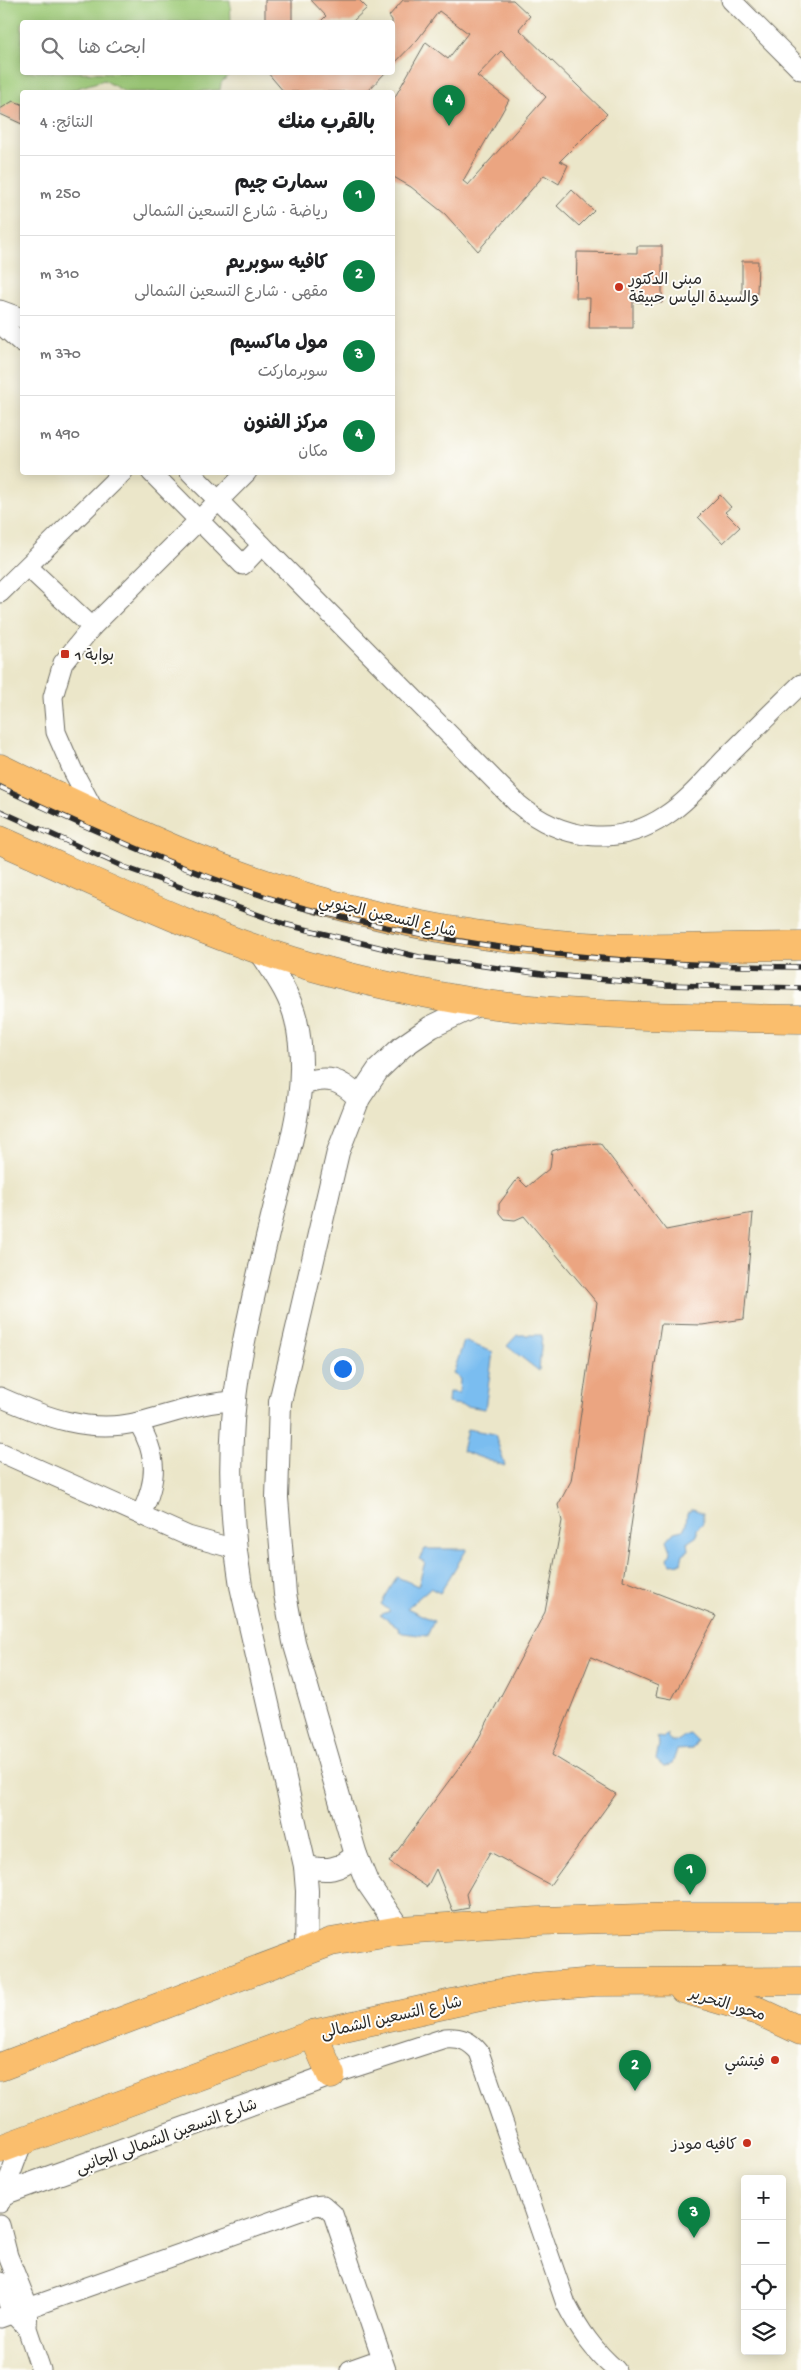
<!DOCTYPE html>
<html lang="ar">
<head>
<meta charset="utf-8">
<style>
  :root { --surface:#fff; --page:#f6f6f6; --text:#202124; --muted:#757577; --line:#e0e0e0; --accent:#0b8043 }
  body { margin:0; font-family:"Gochi Hand","Playpen Sans Arabic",sans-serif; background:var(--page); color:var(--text); direction:rtl }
  .controls { position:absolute; right:15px; bottom:15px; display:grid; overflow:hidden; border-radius:5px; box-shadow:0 2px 12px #0003 }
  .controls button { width:45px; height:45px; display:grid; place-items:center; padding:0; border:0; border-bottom:1px solid var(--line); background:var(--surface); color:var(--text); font:25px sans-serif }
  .you { position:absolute; left:342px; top:1368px; width:18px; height:18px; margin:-12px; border:4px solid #fff; border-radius:50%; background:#1a73e8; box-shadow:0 0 0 8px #1a73e833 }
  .badge { display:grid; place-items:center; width:32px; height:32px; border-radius:50%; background:var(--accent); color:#fff; font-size:16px; font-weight:700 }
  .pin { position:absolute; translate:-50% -41px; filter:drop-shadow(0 1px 2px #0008) }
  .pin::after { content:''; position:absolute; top:26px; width:18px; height:15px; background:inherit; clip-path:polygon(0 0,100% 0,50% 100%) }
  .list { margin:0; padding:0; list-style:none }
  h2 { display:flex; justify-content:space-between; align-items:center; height:65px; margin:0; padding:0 20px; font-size:21px }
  h2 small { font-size:16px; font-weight:400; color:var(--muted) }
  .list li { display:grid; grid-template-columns:32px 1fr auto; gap:15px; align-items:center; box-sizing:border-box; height:80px; padding:0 20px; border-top:1px solid var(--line) }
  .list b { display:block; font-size:19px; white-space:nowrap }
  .list p { margin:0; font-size:16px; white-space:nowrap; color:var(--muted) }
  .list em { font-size:16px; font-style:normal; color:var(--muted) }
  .icon { flex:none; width:28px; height:28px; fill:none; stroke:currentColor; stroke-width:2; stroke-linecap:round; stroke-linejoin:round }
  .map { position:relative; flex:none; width:801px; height:2370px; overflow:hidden; direction:ltr }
  .search { position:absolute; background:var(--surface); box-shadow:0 2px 12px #0003; left:20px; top:20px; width:375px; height:55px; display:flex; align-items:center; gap:12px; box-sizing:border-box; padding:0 18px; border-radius:5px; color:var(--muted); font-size:19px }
  .panel { position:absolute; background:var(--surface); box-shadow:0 2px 12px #0003; left:20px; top:90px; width:375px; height:385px; border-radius:5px; direction:rtl }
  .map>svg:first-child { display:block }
  .green { fill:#9ecb78; stroke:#647b52 }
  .water { fill:#7abdf0; stroke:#52748e }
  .building { fill:#eba581; fill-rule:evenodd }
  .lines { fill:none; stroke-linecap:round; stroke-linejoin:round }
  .minor-casing { stroke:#6e6c62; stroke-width:21 }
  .tertiary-casing { stroke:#6e6c62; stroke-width:24 }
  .primary-casing { stroke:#6e6c62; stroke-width:29 }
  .minor { stroke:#fff; stroke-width:19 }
  .tertiary { stroke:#fff; stroke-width:22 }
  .primary { stroke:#fabe6d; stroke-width:28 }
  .rail-casing { stroke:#2b2b2b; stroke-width:5.5 }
  .rail { stroke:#fdfcf7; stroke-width:4; stroke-dasharray:11; stroke-linecap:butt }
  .poi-dot { fill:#c8321e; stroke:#fdfcf7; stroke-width:2 }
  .labels { text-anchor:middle; stroke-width:4; stroke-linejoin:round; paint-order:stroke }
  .poi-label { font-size:16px; fill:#2b2b2b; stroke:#fdfcf7; text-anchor:start }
  .street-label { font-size:16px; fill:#2b2b2b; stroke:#fdfcf7 }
</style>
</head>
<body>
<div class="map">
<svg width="801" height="2370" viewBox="0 0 801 2370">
  <rect width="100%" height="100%" fill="#fdfcf7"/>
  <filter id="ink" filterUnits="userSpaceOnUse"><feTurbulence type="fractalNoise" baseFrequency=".02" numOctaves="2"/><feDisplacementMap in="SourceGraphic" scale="10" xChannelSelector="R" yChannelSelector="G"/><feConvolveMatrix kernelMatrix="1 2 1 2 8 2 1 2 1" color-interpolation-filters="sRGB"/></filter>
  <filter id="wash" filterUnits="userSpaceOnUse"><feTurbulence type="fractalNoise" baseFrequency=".0096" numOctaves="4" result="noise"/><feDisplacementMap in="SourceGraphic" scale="20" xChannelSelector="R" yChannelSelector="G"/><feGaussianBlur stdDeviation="1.12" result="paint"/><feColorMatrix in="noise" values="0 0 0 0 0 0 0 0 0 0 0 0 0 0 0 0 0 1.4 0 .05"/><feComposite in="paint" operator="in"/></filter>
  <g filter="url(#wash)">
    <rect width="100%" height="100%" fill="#ebe6c9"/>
    <path class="green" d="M0,0H230L231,22H22V72L231,73L221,83L220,90L190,92H125L104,80L71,90L69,92H22V124L0,114Z"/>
    <g class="water">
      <path d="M517,1335H542L539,1371L507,1346Z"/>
      <path d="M464,1341L493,1352L485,1409L448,1403L449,1392L459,1393L460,1378L453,1374Z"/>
      <path d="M467,1429L495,1434L505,1466L462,1451Z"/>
      <path d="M693,1509L703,1513V1523L697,1529V1536L688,1542L689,1550L683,1554L681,1563L671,1564L668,1559L671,1551L667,1540L674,1532L683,1530L686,1524L687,1513Z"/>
      <path d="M425,1549H467L440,1593L430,1588L407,1608L434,1621L427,1636L403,1633L399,1631L400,1628L380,1615L390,1611L381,1604L397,1577L418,1586L425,1562L419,1559Z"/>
      <path d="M667,1734L668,1739C678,1746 680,1736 690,1734L697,1741L692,1749L677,1750L672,1764L664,1767L656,1760L659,1744L657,1737L663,1738Z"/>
    </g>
    <g id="blocks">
      <g class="building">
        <rect x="265" y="0" width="27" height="22"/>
        <path d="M311,0H359L367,8L352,22H320L326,16Z"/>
        <path d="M403,0H513L530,16L519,29L607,114L560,161L568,165L559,184L544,175L478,251L445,214L411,187L392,176V102L426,42L448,59L468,33L439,11L418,39L392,66V20L389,16ZM501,51L546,97L468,185L463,181L509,100L477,76Z"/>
        <path d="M267,72H386L367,92H284Z"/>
        <path d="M13,101L22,104V124L0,114V109Z"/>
        <path d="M572,190L594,211L579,226L557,206Z"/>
        <path d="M637,246H662V303L633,302V328H589L590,298H576L577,252L637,253Z"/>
        <path d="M742,261H758L757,294H742Z"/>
        <path d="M720,495L731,507L725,512L740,527L723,543L698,517Z"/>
        <path d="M600,1143L666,1230L753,1213L744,1319L702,1325L661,1324L623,1580L716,1616L672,1699L656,1696L658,1686L591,1657L552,1755L616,1794L550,1885L490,1852L466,1894L469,1908L453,1911L436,1869L427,1887L389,1862L474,1747L545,1612L562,1521L558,1505L571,1481L597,1303L524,1216L515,1220L504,1219L499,1213V1204L518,1178L527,1187L550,1168L552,1151L570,1145Z"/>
      </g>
    </g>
  </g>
  <g filter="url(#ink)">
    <use href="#blocks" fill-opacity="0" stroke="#6e6c62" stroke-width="1"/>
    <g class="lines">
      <g class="minor-casing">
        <g id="minor">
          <path d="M731,0L801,70"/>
          <path d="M0,310L22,318"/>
          <path d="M0,324L22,343"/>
          <path d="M151,472L243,565L262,545"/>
          <path d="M190,472L518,804C561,840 617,848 665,816C687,802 705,780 723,761C749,735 775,709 801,684"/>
          <path d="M28,567L92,627"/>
          <path d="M0,593L123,472"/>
          <path d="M96,814L73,771L56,732L53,697L63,663L92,627L247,472"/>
          <path d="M0,1397C45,1417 89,1434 139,1422C172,1414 201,1402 236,1401"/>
          <path d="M138,1422C158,1456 158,1479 141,1514"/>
          <path d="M0,1452L188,1536L235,1549"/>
          <path d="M331,2075L445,2038C460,2037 469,2040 479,2052L566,2304C580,2331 594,2351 616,2370"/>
          <path d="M0,2203L23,2141"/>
          <path d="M0,2225L8,2256L28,2306L27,2328L41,2370"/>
          <path d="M0,2282L12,2313L21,2322"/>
          <path d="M0,2318L314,2206L323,2205L333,2214L386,2370"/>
          <path d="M350,2370L381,2359"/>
        </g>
      </g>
      <g class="tertiary-casing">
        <g id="tertiary">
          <path d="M260,951C274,973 290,994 296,1020C311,1085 290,1147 274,1209C261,1262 248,1315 239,1368C228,1440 229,1515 241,1586L305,1866L307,1891L306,1951"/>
          <path d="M302,1084C328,1075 340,1079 359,1098"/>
          <path d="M305,1866C326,1872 340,1870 356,1855"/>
          <path d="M400,1930L367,1882L356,1855L294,1642L285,1594L277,1498L280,1402L338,1152L359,1098L378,1070L402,1047L431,1027L481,1003"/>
          <path d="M0,2195L331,2075"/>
        </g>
      </g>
      <g class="primary-casing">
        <g id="primary">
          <path d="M0,768C62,798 123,828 186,854C304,903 431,933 559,944C639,952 720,946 801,946"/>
          <path d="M0,840C102,885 202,935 309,966C365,982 423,994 480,1003C586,1018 694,1017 801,1019"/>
          <path d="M683,1989L758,2011L801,2031"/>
          <path d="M313,2034L331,2075"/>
          <path d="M0,2067L331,1942L400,1930L539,1921L678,1917H801"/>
          <path d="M0,2149L313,2034L484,1996L533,1987L595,1982L801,1981"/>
        </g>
      </g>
      <use href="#minor" class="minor"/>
      <use href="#tertiary" class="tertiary"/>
      <use href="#primary" class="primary"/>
      <g class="rail-casing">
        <g id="rail">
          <path d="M0,787C94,831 189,874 289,904C312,911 336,915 358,921C503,955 653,966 801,967"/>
          <path d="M0,811L124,867L284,924L419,957L542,974L664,985L801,988"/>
        </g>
      </g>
      <use href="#rail" class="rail"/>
    </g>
  </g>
  <g class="poi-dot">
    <circle cx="619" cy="287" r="5"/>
    <rect x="60" y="649" width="10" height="10" rx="2.5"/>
    <circle cx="775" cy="2060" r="5"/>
    <circle cx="747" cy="2143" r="5"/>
  </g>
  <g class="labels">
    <g class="poi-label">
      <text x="629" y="284">مبنى الدكتور<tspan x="629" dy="18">والسيدة الياس حبيقة</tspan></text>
      <text x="75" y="660">بوابة 1</text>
      <text x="765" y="2066" text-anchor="end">فيتشي</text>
      <text x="737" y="2149" text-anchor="end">كافيه مودز</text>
    </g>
    <g class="street-label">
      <text transform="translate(388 915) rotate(13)" y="6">شارع التسعين الجنوبي</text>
      <text transform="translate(728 2003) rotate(17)" y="6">محور التحرير</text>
      <text transform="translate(391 2016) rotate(-13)" y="6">شارع التسعين الشمالى</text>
      <text transform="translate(166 2135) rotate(-20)" y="6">شارع التسعين الشمالى الجانبى</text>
    </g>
  </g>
</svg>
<div class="controls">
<button>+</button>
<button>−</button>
<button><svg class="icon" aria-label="locate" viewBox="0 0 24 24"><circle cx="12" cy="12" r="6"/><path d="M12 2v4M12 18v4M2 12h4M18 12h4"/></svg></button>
<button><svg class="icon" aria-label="layers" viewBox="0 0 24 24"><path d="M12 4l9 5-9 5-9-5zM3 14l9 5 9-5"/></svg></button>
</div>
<div class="you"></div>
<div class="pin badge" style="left:690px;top:1895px">1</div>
<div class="pin badge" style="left:635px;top:2091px">2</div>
<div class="pin badge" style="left:694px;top:2238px">3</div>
<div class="pin badge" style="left:449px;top:126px">4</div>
<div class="search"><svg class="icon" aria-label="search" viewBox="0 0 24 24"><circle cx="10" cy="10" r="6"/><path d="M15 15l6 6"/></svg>ابحث هنا</div>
<section class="panel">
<h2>بالقرب منك<small>النتائج: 4</small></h2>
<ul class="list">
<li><span class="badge">1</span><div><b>سمارت چيم</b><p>رياضة · شارع التسعين الشمالى</p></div><em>250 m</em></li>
<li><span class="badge">2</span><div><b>كافيه سوبريم</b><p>مقهى · شارع التسعين الشمالى</p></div><em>310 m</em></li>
<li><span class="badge">3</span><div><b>مول ماكسيم</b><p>سوبرماركت</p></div><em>370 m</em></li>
<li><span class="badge">4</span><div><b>مركز الفنون</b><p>مكان</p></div><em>490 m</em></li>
</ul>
</section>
</div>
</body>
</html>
